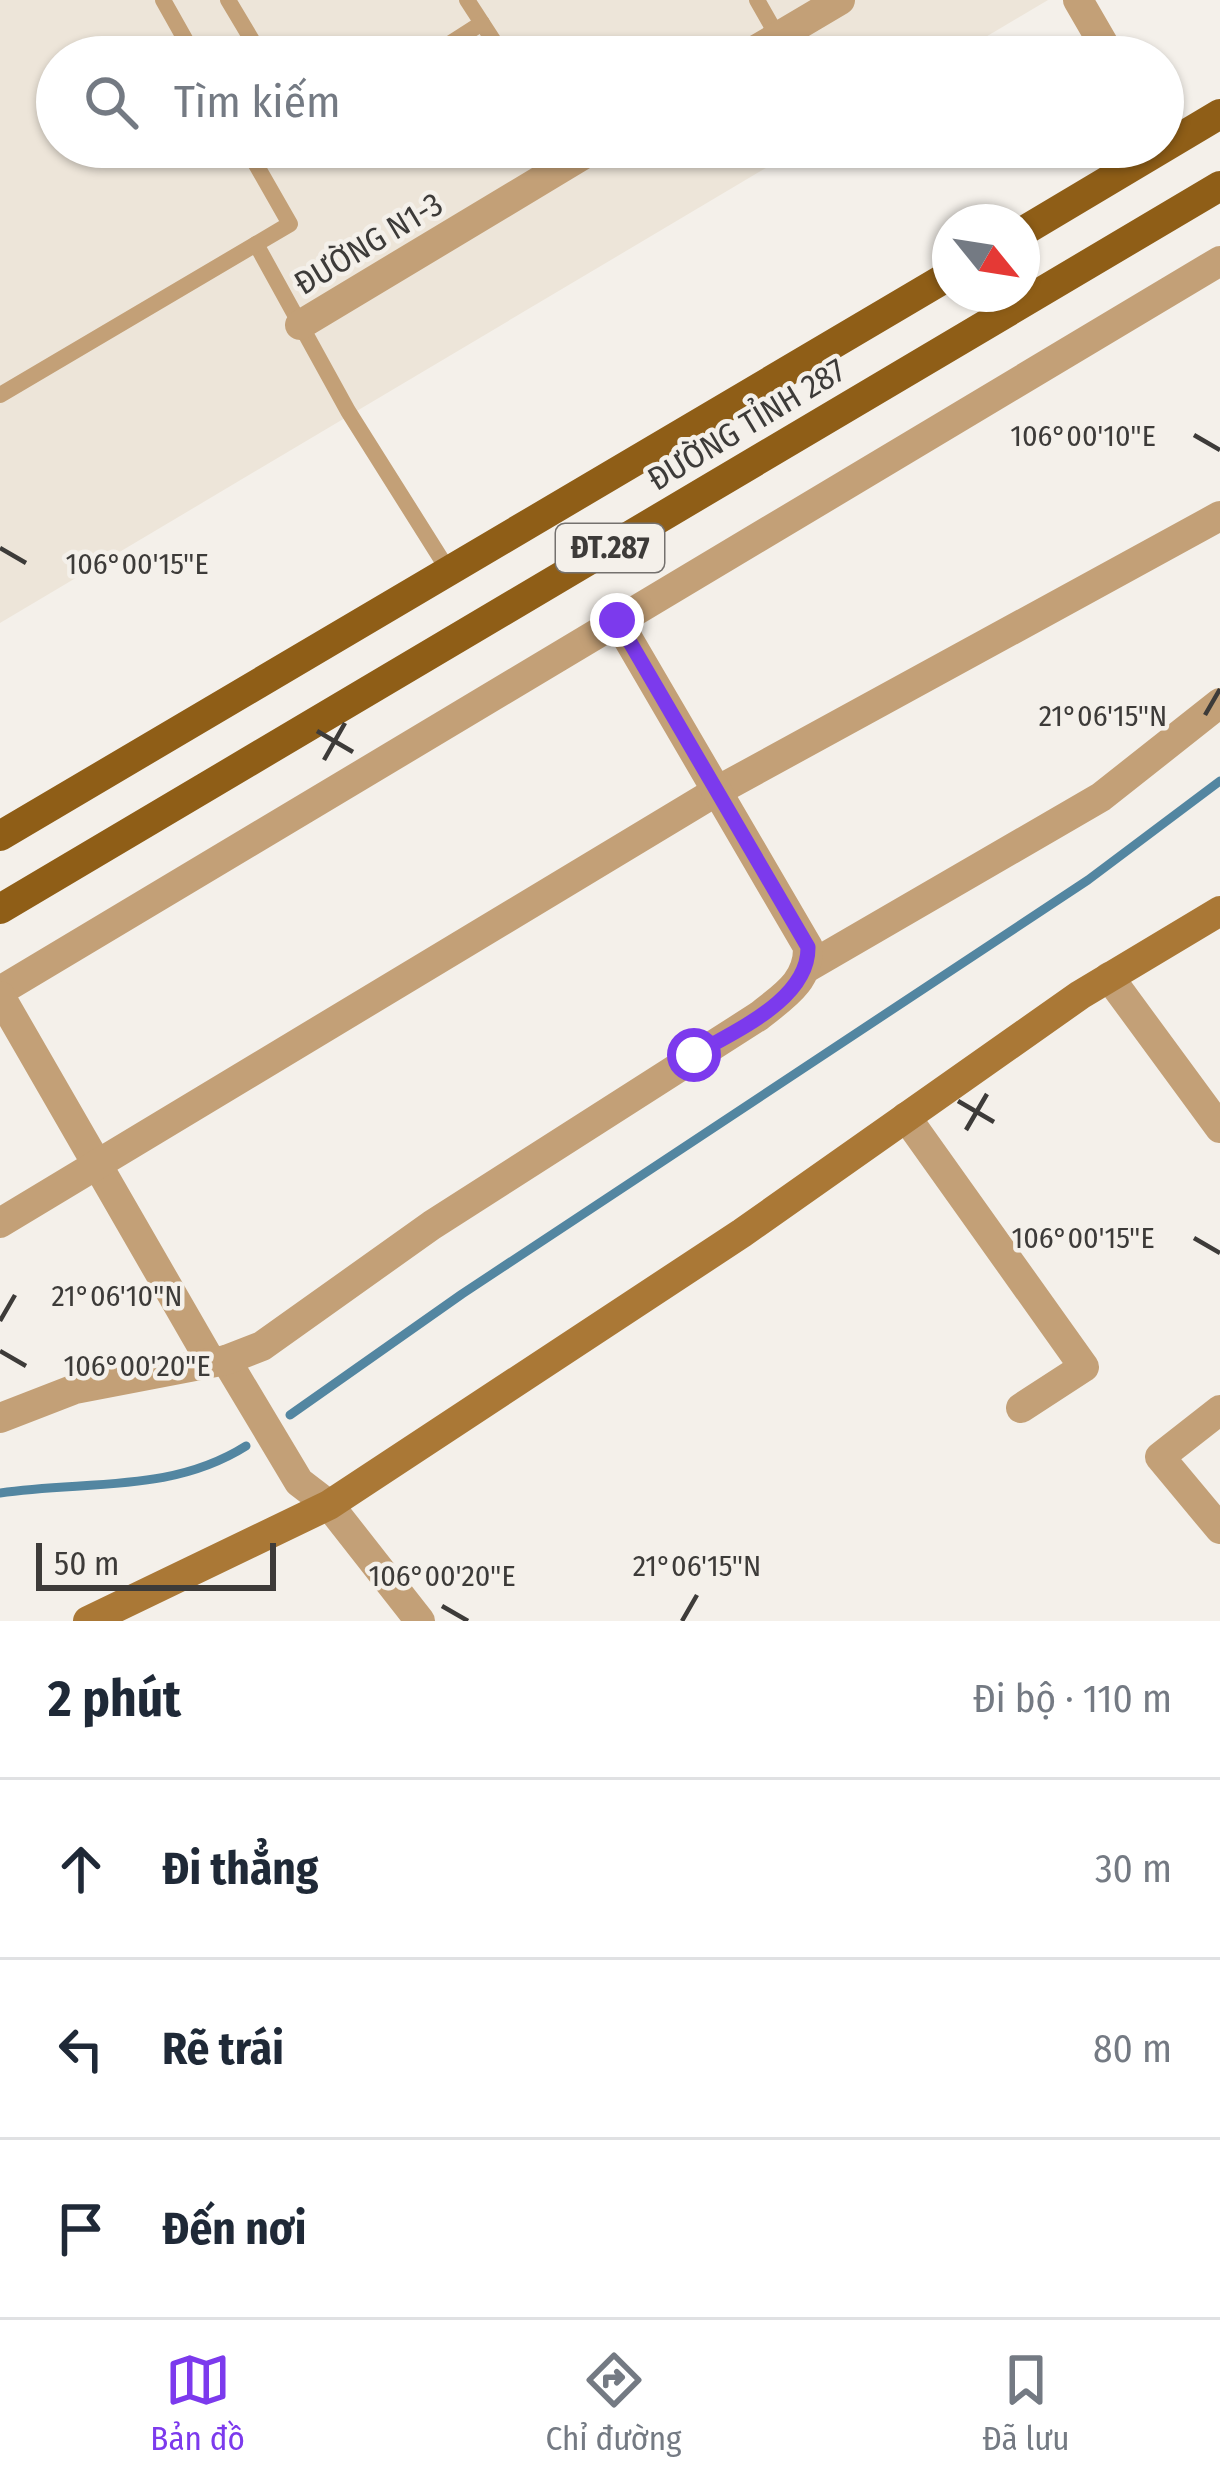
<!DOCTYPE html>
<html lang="vi">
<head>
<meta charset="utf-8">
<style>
  :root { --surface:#fff; --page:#f6f6f7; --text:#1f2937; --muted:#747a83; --line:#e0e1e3; --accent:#7c3aed }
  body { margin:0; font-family:"Fira Sans Condensed",sans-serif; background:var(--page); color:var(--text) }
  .compass { position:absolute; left:932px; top:204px; width:108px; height:108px; border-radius:50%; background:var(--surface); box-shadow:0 3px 9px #0004; rotate:120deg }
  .scale { position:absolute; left:36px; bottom:30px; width:240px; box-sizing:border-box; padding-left:12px; border:6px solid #3d3b39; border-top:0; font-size:33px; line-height:42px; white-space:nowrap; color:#3d3b39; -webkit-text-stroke:9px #f4f0ea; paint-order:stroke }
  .stop { position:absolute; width:36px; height:36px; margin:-27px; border:9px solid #7c3aed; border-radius:50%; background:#fff }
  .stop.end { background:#7c3aed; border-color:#fff; box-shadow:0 3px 12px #0008 }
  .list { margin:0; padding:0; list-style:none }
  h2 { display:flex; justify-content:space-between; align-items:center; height:156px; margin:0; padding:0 48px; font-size:51px }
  h2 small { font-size:39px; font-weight:400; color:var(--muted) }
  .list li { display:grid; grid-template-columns:78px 1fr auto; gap:36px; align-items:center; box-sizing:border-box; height:180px; padding:0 48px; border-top:3px solid var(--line) }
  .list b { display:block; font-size:45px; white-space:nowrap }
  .list em { font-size:39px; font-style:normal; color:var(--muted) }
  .icon { flex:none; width:66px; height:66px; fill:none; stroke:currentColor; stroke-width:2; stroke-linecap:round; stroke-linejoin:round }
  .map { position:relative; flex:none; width:1220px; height:1621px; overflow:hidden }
  .search { position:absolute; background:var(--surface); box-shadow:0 3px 9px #0004; left:36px; right:36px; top:36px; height:132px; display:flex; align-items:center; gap:30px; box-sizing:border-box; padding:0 42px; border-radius:66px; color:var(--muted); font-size:45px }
  .sheet { height:696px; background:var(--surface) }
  nav { display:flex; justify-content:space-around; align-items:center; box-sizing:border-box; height:168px; border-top:3px solid var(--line); background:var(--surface); font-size:33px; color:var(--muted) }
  nav a { display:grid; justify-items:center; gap:6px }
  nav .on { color:var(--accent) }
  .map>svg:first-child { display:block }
  .built { fill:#ede5d9 }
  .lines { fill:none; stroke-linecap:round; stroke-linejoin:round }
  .stream { stroke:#5386a1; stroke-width:9 }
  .lane { stroke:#c3a077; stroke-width:16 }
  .street { stroke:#c3a077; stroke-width:30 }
  .secondary { stroke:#aa7836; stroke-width:30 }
  .primary { stroke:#8f5e17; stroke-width:30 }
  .route { stroke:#7c3aed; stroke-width:15 }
  .ticks { fill:none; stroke:#3d3b39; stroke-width:4.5 }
  .labels { text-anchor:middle; stroke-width:9; stroke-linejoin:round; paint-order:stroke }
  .shield { fill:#f4f0ea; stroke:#74716e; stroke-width:3 }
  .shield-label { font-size:30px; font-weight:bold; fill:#3d3b39 }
  .street-label { font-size:33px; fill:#3d3b39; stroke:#f4f0ea }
  .ticks-label { font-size:30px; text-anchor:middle; fill:#3d3b39; stroke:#f4f0ea; stroke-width:9; stroke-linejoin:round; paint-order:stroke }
</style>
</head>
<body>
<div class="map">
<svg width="1220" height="1621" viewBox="0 0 1220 1621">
  <rect width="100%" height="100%" fill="#f4f0ea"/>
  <path class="built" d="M0,0H1048L952,57H57V147H801L0,623Z"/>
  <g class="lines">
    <g class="stream">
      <path d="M290,1415L462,1294L1088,880L1220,781"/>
      <path d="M0,1493C84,1480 170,1494 246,1446"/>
    </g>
    <g class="lane">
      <path d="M163,0L195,57"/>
      <path d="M228,0L262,57"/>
      <path d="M467,0L504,57"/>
      <path d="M757,0L778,37"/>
      <path d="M429,57L482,23"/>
      <path d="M256,244L348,411L450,573"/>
      <path d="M0,395L290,224L246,147"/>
    </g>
    <g class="street">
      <path d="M1078,0L1111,57"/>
      <path d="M744,57L840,0"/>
      <path d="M300,325L596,147"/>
      <path d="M808,967L1101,797L1220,703"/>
      <path d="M1109,977L1220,1128"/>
      <path d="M0,991L1220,261"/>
      <path d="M0,996L211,1362"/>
      <path d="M906,1117L1084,1367L1021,1408"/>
      <path d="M0,1223L717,791L1220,516"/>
      <path d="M226,1360L299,1482L329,1505L420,1621"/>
      <path d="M1220,1410L1160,1457L1220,1529"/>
      <path d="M0,1418L75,1389L226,1360L262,1346L432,1225L759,1016C784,996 809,981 808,947L617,620"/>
    </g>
    <path class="secondary" d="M88,1621L329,1505L742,1233L1080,995L1220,911"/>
    <g class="primary">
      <path d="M1022,232L1220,114"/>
      <path d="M0,836L950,275"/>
      <path d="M0,909L1220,186"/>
    </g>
  </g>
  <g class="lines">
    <path class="route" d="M617,620L808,947C809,1000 734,1031 694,1055"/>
  </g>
  <path class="ticks" d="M1194,435L1220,450M0,548L26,563M1205,715L1220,689M317,731L353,752M324,760L345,723M958,1101L994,1122M966,1130L987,1094M1194,1238L1220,1253M0,1321L15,1295M0,1351L26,1366M442,1606L468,1621M682,1621L697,1595"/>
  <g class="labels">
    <rect class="shield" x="556" y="524" width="108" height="48" rx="9"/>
    <g class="shield-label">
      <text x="610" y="558">ĐT.287</text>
    </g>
    <g class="street-label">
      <text transform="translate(368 243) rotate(-31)" y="12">ĐƯỜNG N1-3</text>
      <text transform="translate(746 424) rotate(-31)" y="12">ĐƯỜNG TỈNH 287</text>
    </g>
  </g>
  <g class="ticks-label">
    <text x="1083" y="446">106°00'10"E</text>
    <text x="137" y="574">106°00'15"E</text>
    <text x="1103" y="726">21°06'15"N</text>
    <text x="1083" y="1248">106°00'15"E</text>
    <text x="117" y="1306">21°06'10"N</text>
    <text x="137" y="1376">106°00'20"E</text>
    <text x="697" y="1576">21°06'15"N</text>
    <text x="442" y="1586">106°00'20"E</text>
  </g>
</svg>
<svg class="compass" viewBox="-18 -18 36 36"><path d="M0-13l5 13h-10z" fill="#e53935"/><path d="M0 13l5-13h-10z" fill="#747a83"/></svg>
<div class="scale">50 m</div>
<div class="stop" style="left:694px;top:1055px"></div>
<div class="stop end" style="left:617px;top:620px"></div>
<div class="search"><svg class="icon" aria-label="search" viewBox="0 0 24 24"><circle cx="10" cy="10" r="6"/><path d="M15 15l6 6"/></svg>Tìm kiếm</div>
</div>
<section class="sheet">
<h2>2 phút<small>Đi bộ · 110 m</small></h2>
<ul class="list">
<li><svg class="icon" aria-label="ahead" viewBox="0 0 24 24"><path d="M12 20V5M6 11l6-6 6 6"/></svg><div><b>Đi thẳng</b></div><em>30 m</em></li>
<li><svg class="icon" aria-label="left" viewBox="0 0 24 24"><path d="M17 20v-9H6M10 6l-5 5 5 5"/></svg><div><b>Rẽ trái</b></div><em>80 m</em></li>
<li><svg class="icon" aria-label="arrive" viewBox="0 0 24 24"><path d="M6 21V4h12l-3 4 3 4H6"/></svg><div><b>Đến nơi</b></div></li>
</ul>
</section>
<nav>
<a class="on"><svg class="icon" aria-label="map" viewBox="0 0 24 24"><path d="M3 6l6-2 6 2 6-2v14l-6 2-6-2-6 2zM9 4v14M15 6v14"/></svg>Bản đồ</a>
<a><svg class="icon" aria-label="directions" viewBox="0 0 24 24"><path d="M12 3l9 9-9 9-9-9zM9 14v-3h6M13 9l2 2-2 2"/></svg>Chỉ đường</a>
<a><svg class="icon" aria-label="saved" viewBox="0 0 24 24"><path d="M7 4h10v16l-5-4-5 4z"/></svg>Đã lưu</a>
</nav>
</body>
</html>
